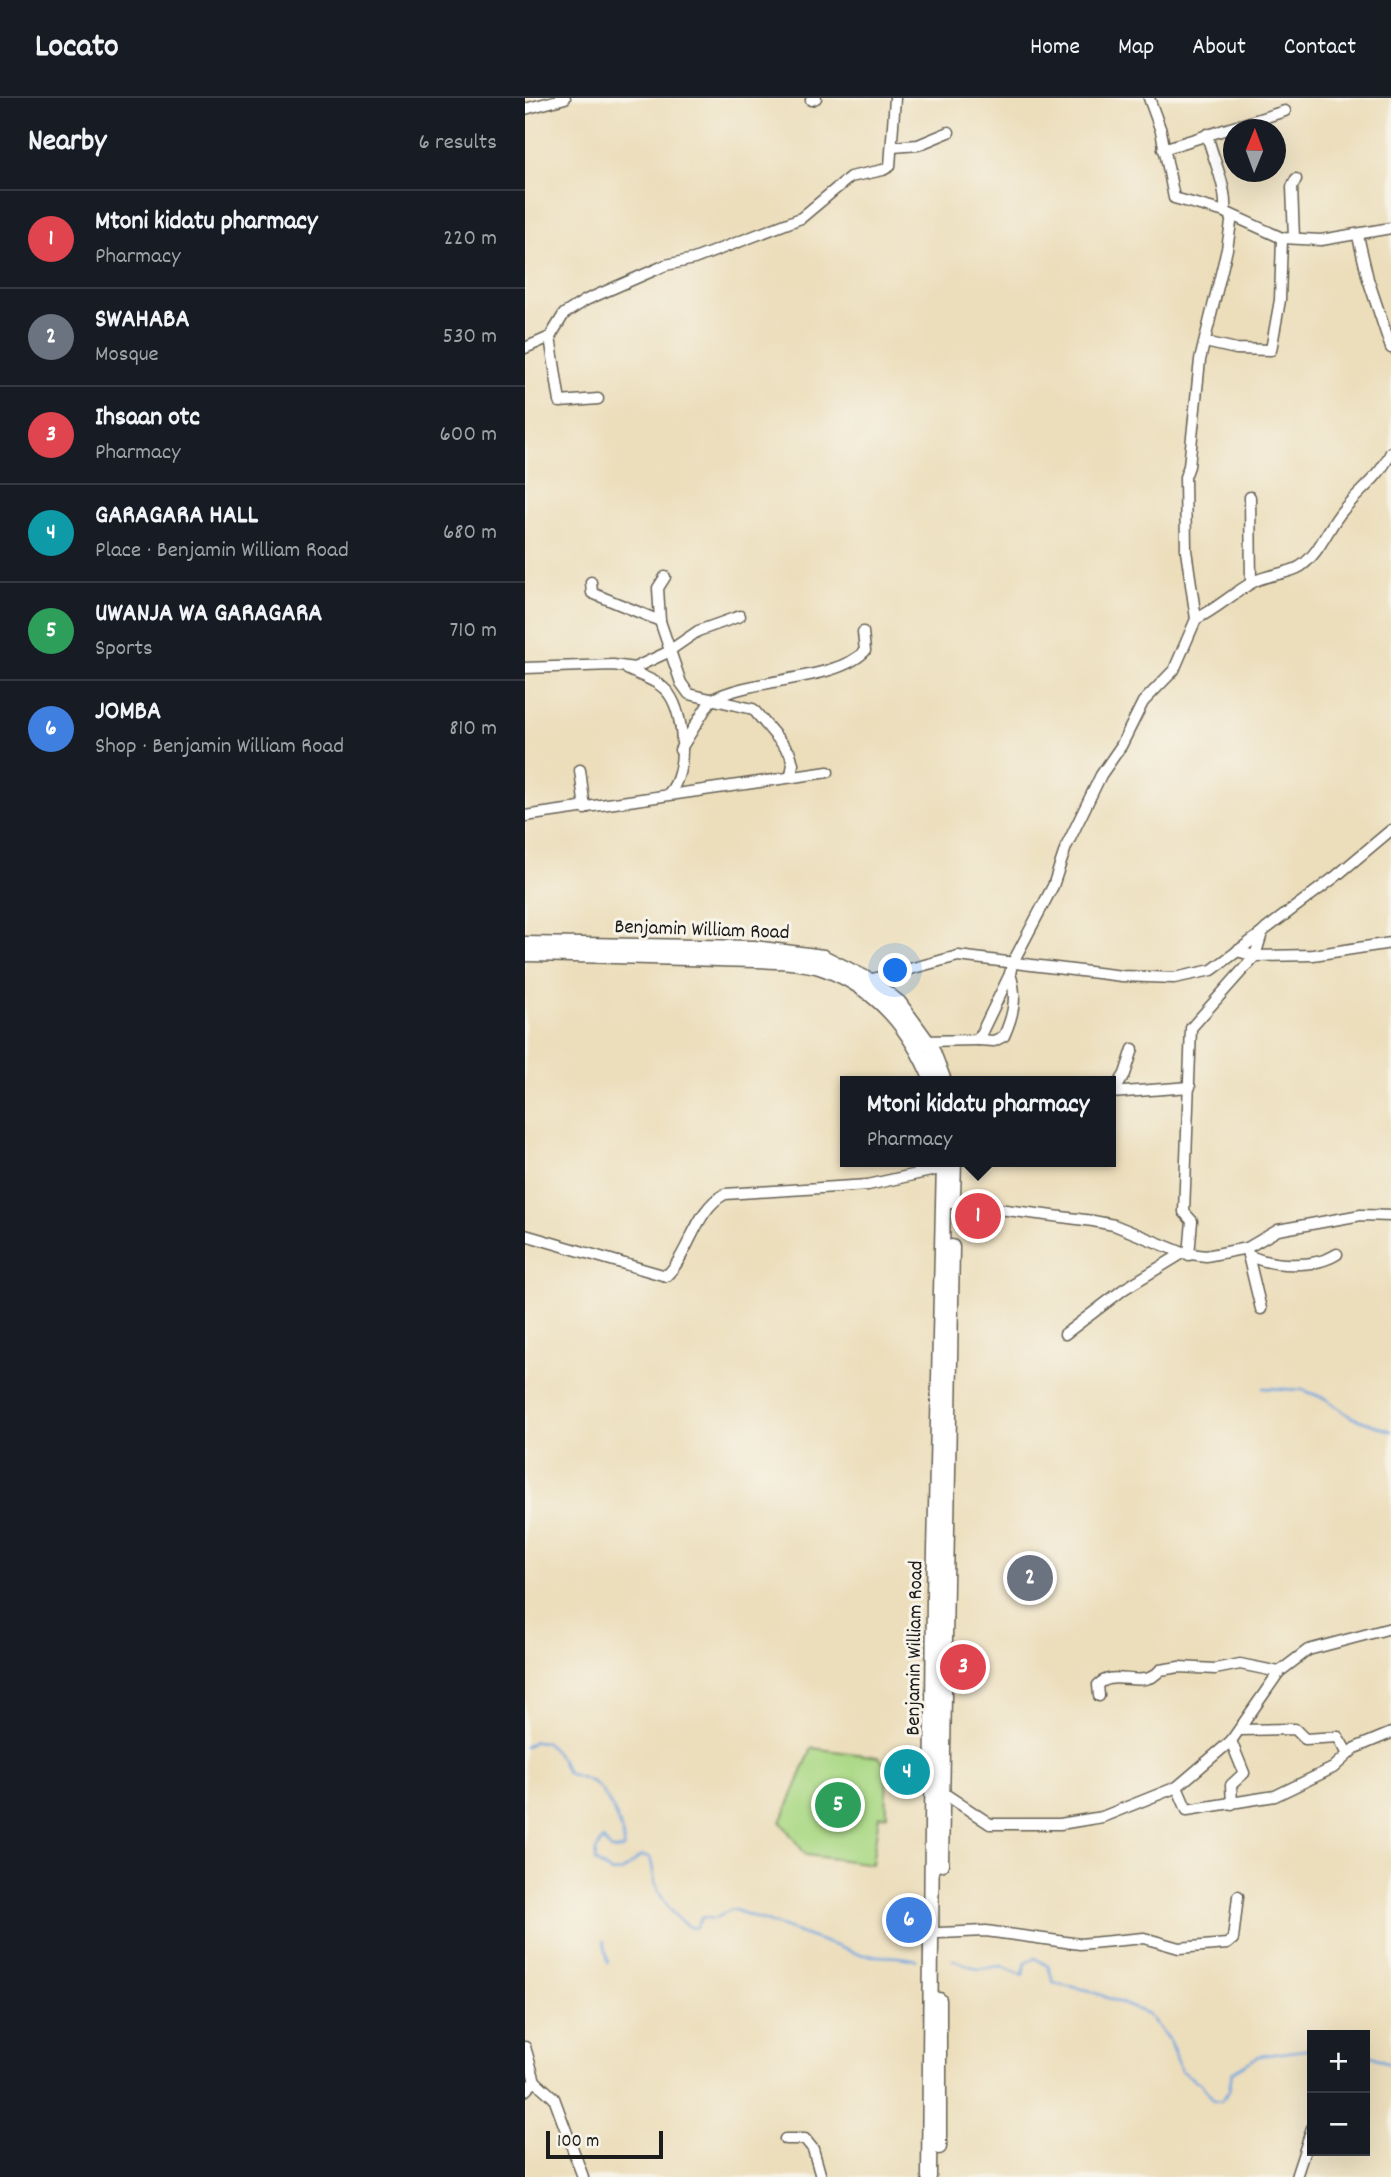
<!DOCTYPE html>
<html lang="en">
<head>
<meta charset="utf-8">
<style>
  :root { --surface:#171b24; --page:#20242c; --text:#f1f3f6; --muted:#9ea1a6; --line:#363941; --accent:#8c9099 }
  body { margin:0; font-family:Dekko,sans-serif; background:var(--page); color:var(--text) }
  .controls { position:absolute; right:21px; bottom:21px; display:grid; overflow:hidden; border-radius:0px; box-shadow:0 7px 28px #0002 }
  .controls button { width:63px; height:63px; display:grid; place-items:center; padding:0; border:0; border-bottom:2px solid var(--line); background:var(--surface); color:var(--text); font:35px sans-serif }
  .compass { position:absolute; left:698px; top:21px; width:63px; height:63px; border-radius:50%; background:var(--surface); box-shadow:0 7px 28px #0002; rotate:1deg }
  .scale { position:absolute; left:21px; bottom:18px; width:117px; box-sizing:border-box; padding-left:7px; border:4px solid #1c1c1c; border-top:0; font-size:19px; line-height:24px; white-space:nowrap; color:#1c1c1c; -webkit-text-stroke:5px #f7f3e8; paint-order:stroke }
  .you { position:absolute; left:371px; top:873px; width:24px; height:24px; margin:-18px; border:5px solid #fff; border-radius:50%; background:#1a73e8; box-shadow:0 0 0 10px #1a73e833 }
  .badge { display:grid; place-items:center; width:46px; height:46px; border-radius:50%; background:var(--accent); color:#fff; font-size:23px; font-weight:700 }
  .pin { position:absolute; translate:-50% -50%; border:4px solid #fff; box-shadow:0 2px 7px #0006 }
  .popup { position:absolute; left:315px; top:978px; width:276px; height:91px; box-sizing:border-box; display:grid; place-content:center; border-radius:0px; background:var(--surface); filter:drop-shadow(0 2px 5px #0005); font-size:23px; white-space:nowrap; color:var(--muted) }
  .popup b { font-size:26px; color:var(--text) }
  .popup::after { content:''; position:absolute; left:50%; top:100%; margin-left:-14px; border:14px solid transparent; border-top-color:var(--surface) }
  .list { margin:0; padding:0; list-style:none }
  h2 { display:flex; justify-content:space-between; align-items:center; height:91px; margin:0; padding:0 28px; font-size:30px }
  h2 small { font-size:23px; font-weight:400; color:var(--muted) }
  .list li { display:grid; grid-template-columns:46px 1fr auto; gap:21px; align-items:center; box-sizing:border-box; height:98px; padding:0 28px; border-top:2px solid var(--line) }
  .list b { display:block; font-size:26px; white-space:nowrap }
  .list p { margin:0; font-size:23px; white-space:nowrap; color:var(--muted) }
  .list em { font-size:23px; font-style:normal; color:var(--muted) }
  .map { position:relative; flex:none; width:866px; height:2079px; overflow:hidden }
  header { display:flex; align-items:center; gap:42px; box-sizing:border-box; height:98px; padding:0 35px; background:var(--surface); border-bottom:2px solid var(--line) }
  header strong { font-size:33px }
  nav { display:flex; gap:38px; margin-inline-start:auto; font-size:24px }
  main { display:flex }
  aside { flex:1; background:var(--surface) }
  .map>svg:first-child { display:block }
  .green { fill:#abd986; stroke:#647a51; stroke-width:2 }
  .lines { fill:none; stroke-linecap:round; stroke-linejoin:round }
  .stream { stroke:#73a4dd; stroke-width:2.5 }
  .minor-casing { stroke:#656054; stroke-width:13 }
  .major-casing { stroke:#656054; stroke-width:17 }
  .minor { stroke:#fff; stroke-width:10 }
  .major { stroke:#fff; stroke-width:14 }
  .labels { text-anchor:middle; stroke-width:6; stroke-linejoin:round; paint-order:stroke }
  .street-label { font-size:21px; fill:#1c1c1c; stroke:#f7f3e8 }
</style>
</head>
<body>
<header>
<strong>Locato</strong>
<nav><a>Home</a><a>Map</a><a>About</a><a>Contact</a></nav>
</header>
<main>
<aside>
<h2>Nearby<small>6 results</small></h2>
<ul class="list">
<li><span class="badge" style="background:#e0444e">1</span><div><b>Mtoni kidatu pharmacy</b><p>Pharmacy</p></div><em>220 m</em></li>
<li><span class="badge" style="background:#6b7280">2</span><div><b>SWAHABA</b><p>Mosque</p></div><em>530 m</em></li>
<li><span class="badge" style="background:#e0444e">3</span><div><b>Ihsaan otc</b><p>Pharmacy</p></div><em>600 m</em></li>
<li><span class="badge" style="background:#0f9aa8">4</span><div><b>GARAGARA HALL</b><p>Place · Benjamin William Road</p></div><em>680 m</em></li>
<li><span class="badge" style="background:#2e9e5b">5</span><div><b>UWANJA WA GARAGARA</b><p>Sports</p></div><em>710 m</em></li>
<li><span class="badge" style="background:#3f7fe0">6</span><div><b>JOMBA</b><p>Shop · Benjamin William Road</p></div><em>810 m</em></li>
</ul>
</aside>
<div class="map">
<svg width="866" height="2079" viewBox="0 0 866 2079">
  <rect width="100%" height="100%" fill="#f7f3e8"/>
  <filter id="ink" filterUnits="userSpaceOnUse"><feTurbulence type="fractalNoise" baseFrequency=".0143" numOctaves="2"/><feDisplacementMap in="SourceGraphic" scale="14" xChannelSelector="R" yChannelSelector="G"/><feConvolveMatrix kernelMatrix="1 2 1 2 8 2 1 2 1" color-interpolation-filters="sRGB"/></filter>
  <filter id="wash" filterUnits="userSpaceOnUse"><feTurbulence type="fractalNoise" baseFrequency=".00686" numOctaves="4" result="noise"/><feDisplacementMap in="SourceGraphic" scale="28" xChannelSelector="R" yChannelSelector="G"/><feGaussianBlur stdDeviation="1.57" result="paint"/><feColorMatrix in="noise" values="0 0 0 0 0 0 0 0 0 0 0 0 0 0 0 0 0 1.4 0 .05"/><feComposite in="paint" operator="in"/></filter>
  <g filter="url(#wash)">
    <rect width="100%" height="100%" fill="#ecdebb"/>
    <path class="green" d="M287,1650L354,1659L361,1668L362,1717L354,1718L347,1766L281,1757L256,1724Z"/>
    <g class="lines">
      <g class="stream">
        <path d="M738,1290L778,1292L801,1301L826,1319L866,1333"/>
        <path d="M0,1649L9,1643L20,1644L36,1661L42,1675C50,1678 62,1680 69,1685C81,1694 103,1737 98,1751L86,1752L78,1741L71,1753L70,1763L87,1775L98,1773L116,1758L125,1760C128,1768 128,1776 130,1784C135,1799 154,1830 171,1830L177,1819L189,1821L207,1811L333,1856C353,1860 371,1856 391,1862"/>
        <path d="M79,1843L83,1864"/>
        <path d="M428,1862L454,1871L476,1868L498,1877L501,1864L510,1860L523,1868L529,1885L563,1892L623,1916L646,1945L656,1973L676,1986L689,2002L696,2003L704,1993L707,1974L734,1958L787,1951"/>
        <path d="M840,1955L866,1966"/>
      </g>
    </g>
  </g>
  <g filter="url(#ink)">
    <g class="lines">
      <g class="minor-casing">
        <g id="minor">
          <path d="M624,0L636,33L649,100L700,114L757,140L796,142L866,130"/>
          <path d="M286,2L291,0"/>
          <path d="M0,11L40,0"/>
          <path d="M682,36C688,62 702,87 700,114"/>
          <path d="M368,49L393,47L424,34"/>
          <path d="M638,51L760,13"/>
          <path d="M833,138L843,181L866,250"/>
          <path d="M769,140L767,89L771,81"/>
          <path d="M25,239L35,304L73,301"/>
          <path d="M680,244L711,251L746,252L755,202L757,140"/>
          <path d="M0,250L25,239L39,216L61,202L141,167L169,161L276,120L325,79L358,72L365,68L370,0"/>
          <path d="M725,399L726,485"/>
          <path d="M66,484L67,495L135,523L156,585L164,596L228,611L265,655L268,666L266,677"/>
          <path d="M671,521C692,511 709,494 730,483C744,476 764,476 776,468C795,455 803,429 818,412C835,392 855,379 866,354"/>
          <path d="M135,523L133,490L140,479"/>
          <path d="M0,570L88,567L109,570L141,555L173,533L215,518"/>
          <path d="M102,571C115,578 135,583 144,596C160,618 163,675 144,695"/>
          <path d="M155,652L186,602C228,579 310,584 340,553L338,534"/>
          <path d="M55,672L60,711"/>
          <path d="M0,718L303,674"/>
          <path d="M712,853L730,858L737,835L741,831L810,779L866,732"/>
          <path d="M344,882L433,858L597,878L649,880L687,872L737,835"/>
          <path d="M453,942L469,943L479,938C488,918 493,898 485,876"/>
          <path d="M396,943L453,942L485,876L487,866L528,788L541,749L576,677L596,648L618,604L649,572L671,521L661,452L660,379L664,368L675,262L702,151L707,118"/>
          <path d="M590,992L600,976L608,951"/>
          <path d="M586,995L665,989"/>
          <path d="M418,1104L568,1123L589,1127L658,1155L681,1158L722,1150L753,1132L836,1117L866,1118"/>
          <path d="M0,1137L141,1178C165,1156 170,1111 200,1096L343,1087L419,1070"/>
          <path d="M722,1153L736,1211"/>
          <path d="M664,1157L667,1123L659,1114L666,930L730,858L788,857L866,845"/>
          <path d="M723,1157C747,1169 790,1170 812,1156"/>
          <path d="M540,1236L599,1191L658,1155"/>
          <path d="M574,1598L573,1587C589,1570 619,1593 635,1572L654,1569L690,1571L715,1566L754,1574"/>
          <path d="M715,1632L770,1631L780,1641L813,1639L823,1656"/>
          <path d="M706,1643L719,1675L706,1687L707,1706"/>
          <path d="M652,1689L662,1712L750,1698L808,1670L830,1650L866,1635"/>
          <path d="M417,1694L465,1726H535L577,1719L652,1689L706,1643L754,1574L783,1552L866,1530"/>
          <path d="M414,1835L461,1833L555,1846L619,1840L654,1850L702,1846L708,1841L713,1798"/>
          <path d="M0,1949L10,1983L29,2000L58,2079"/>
          <path d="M0,1993L10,1983"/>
          <path d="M260,2041H280L288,2051L296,2079"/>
          <path d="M771,2079L787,2030"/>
        </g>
      </g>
      <g class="major-casing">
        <g id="major">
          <path d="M0,846L229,850L298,859L344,882L374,905L406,949L419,983"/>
          <path d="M0,856C64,857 129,859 193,861C222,862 274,861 300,871C354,891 386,932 407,983"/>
          <path d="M428,1097L429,1064"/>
          <path d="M416,1766L427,1149"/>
          <path d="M414,2049V1902"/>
          <path d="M404,2079L409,1496L419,1064"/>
        </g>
      </g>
      <use href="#minor" class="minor"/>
      <use href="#major" class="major"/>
    </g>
  </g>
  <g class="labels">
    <g class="street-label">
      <text transform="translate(177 830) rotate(2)" y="7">Benjamin William Road</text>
      <text transform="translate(388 1550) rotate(-89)" y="7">Benjamin William Road</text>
    </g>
  </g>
</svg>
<div class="controls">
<button>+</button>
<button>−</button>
</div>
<svg class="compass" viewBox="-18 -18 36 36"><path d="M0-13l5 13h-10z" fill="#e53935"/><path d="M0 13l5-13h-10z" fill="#9ea1a6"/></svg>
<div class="scale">100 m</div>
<div class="you"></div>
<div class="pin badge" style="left:453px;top:1118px;background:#e0444e">1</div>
<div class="popup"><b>Mtoni kidatu pharmacy</b>Pharmacy</div>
<div class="pin badge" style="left:505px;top:1480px;background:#6b7280">2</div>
<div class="pin badge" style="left:438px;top:1569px;background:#e0444e">3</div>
<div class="pin badge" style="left:382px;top:1674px;background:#0f9aa8">4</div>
<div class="pin badge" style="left:313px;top:1707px;background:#2e9e5b">5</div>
<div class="pin badge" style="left:384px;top:1822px;background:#3f7fe0">6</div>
</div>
</main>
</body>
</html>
